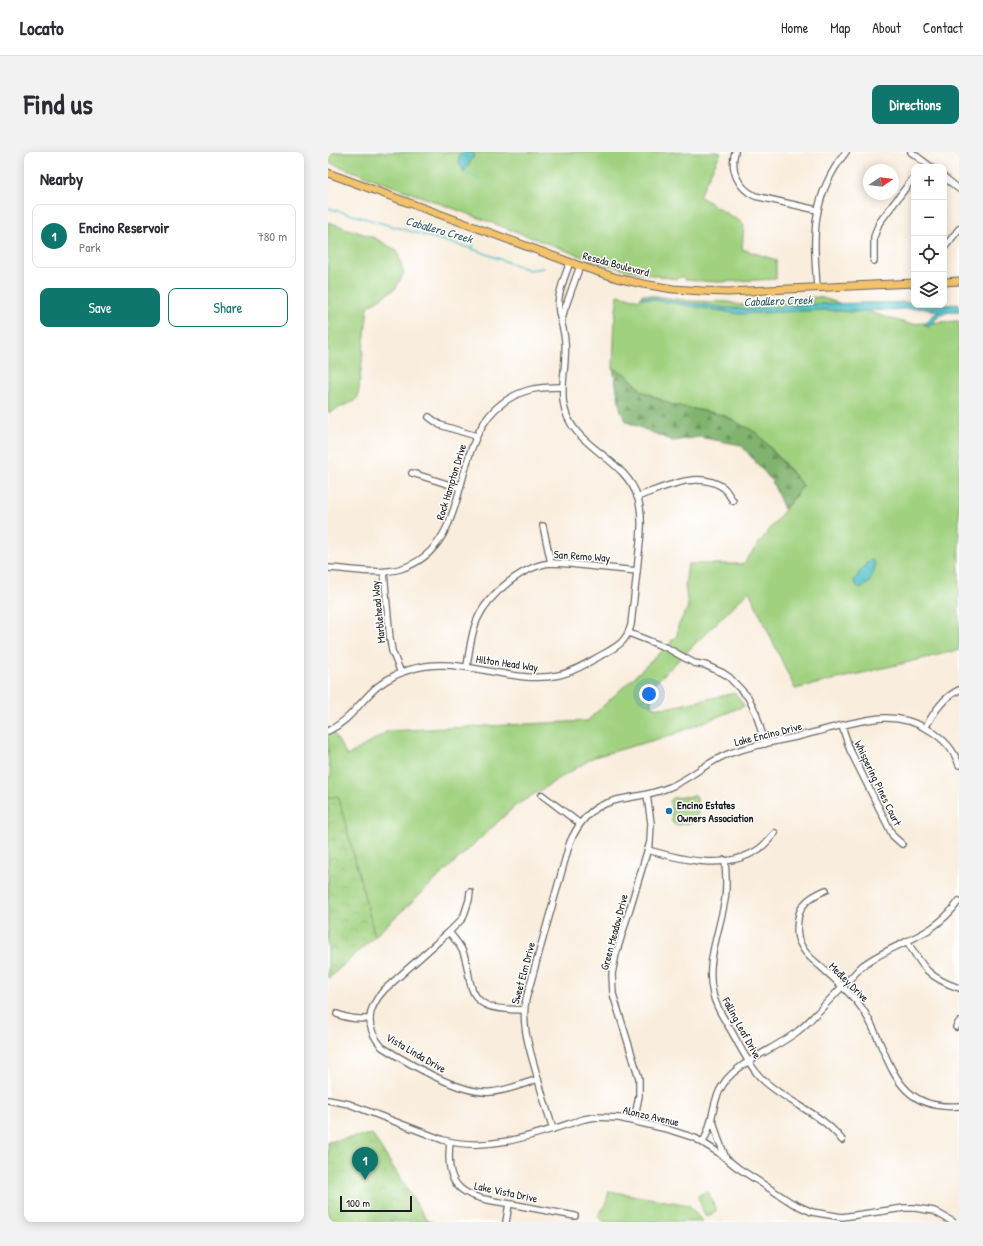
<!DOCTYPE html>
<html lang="en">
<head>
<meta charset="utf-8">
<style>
  :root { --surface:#fff; --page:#f2f2f3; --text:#2b2b33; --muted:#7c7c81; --line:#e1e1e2; --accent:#0f766e }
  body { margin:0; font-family:"Patrick Hand",sans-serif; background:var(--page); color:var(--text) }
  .controls { position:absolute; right:12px; top:12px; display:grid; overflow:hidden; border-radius:8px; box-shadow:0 2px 10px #0003 }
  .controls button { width:36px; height:36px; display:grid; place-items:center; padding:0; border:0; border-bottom:1px solid var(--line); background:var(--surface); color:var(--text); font:20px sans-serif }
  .compass { position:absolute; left:535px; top:12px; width:36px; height:36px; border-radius:50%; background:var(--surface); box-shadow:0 2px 10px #0003; rotate:77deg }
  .scale { position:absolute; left:12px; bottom:10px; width:72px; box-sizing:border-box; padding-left:4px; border:2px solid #1c1c1c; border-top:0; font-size:11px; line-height:14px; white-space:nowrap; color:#1c1c1c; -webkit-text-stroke:3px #fff; paint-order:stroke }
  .you { position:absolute; left:321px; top:542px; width:14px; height:14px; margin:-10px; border:3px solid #fff; border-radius:50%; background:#1a73e8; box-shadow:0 0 0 6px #1a73e833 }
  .badge { display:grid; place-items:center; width:26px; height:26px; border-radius:50%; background:var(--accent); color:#fff; font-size:13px; font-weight:700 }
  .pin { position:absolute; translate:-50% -33px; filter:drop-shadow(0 1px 2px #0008) }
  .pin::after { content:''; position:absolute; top:21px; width:14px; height:12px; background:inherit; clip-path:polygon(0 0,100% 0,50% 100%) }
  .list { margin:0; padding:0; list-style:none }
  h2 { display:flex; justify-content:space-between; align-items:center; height:52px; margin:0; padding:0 16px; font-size:17px }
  h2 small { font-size:13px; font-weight:400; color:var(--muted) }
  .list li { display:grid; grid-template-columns:26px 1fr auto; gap:12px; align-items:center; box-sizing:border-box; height:64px; margin:0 8px 8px; padding:0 8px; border:1px solid var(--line); border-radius:8px }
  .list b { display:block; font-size:15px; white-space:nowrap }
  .list p { margin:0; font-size:13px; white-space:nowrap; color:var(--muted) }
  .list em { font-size:13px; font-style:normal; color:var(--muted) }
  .actions { display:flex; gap:8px; padding:12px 16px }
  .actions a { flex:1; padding:9px 0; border:1px solid var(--accent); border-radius:8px; text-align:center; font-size:14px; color:var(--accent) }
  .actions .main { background:var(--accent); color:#fff }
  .icon { flex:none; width:22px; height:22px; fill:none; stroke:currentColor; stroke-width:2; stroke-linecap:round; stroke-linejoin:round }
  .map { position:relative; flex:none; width:631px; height:1070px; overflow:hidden; border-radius:8px }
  header { display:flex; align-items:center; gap:24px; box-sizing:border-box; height:56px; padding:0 20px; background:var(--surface); border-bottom:1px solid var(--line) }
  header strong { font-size:19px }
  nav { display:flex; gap:22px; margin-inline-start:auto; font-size:14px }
  .intro { display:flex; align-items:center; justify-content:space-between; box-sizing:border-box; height:96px; padding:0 24px }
  h1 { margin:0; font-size:28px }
  .button { padding:10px 18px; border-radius:8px; background:var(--accent); color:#fff; font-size:14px; font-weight:700 }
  main { display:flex; gap:24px; padding:0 24px }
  aside { flex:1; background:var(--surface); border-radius:8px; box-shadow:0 2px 10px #0003 }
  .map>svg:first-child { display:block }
  .grass { fill:#a0d17f; stroke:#5e764e }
  .forest { fill:url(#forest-firs); stroke:#4e6845 }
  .park { fill:url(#park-crowns); stroke:#5e764e }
  .water { fill:url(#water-ripples); stroke:#386f72 }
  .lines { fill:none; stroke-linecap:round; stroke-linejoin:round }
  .stream { stroke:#54c2c9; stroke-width:1.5 }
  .minor-casing { stroke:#696560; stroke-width:8 }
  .major-casing { stroke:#696560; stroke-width:9 }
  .minor { stroke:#fff; stroke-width:5.5 }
  .major { stroke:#f3c26a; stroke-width:7 }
  .poi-dot { fill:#1f6fb2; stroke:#fff; stroke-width:1.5 }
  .labels { text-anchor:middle; stroke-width:3; stroke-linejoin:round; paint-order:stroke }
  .street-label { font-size:11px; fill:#1c1c1c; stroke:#fff }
  .poi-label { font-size:11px; font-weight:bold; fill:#1c1c1c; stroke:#fff; text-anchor:start }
  .water-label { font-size:12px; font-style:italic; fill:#325e61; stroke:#fff }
</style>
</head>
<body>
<header>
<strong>Locato</strong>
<nav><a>Home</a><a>Map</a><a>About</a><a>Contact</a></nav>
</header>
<div class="intro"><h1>Find us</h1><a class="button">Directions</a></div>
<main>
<aside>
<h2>Nearby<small></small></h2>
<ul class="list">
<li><span class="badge">1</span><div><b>Encino Reservoir</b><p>Park</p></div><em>780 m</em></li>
</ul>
<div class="actions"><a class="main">Save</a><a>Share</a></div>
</aside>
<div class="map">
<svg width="631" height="1070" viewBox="0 0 631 1070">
  <defs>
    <pattern id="forest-firs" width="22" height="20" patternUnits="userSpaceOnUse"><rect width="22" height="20" fill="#80b36e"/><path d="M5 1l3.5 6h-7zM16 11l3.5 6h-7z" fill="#68915a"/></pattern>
    <pattern id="park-crowns" width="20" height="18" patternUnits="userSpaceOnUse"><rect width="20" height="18" fill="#a0d17f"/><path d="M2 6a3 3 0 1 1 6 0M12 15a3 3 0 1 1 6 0" fill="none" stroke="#89b36d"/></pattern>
    <pattern id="water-ripples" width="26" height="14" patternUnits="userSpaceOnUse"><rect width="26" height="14" fill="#54c2c9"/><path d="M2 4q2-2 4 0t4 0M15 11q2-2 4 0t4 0" fill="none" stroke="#49a6ac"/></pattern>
  </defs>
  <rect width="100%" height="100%" fill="#fff"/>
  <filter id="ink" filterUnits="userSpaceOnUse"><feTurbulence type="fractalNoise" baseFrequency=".025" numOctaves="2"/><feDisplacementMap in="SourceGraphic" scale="8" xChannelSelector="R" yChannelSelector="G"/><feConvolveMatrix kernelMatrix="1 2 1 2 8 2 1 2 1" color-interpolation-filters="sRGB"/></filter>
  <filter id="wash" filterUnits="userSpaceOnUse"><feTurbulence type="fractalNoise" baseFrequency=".012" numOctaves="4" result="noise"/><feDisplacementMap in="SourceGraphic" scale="16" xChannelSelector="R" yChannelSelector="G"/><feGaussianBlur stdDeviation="0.9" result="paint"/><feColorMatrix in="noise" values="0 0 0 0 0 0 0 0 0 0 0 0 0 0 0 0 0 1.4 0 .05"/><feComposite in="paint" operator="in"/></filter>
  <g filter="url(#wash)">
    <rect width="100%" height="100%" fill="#f9eddd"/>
    <g class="grass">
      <path d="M0,0H393L371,44L416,72L414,97L448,108V127L391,130L357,128L356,125H353L348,127L323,123L272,111L0,10Z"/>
      <path d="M0,70L47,86L69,99L76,121L67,137L43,152L40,155L30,245L26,249L0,261Z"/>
      <path d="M314,142L364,149L400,150L412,153L435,152L452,148L491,145L581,172L631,169V498L467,537L421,439L323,535V554L332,556L343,555L407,541L416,554L344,583L266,605L187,654L47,784V782L0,824V625L3,624L0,607V580L4,578L19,604L60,579L259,569L335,498L342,494L343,489L349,484L350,474L360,455L357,434L360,412H415L475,334L457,312L429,281L395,263L342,252L314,239L299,223L285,216L287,165L290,143L312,148Z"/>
      <path d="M366,644L369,646L370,667L369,670L347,673L344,670L342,648L344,646Z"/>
      <path d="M281,1039L361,1053L375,1070H276L270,1064L278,1052Z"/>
      <path d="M379,1039L381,1041L388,1058L387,1061L378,1064H377L370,1045L371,1043Z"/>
    </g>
    <path class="forest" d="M285,216L299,223L314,239L342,252L395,263L429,281L475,334L456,357L444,329L413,293L371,285L345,289L299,270L293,260Z"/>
    <g class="park">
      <path d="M10,644L47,784L0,827V646Z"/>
      <path d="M44,982L98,1067L104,1070H0V990Z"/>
    </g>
    <g class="water">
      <path d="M135,0H144L146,2L145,5L136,20L131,10V3Z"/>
      <path d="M314,144L398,156L424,157L488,152L586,150V153H615L631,152V160C615,159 611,163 601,175L596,174L602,166L611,159L591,156L524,160L496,158L412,162L313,146Z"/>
      <path d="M543,408L545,409L547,413C545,423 543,433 532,436L527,432L526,429C531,422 536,412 543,408Z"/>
    </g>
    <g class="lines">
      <g class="stream">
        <path d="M136,20L152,27"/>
        <path d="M0,56L145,97L201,118L216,116"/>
        <path d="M145,97V86"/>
      </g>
    </g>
  </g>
  <g filter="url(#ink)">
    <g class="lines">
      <g class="minor-casing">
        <g id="minor">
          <path d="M407,0C402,18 410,36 427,44L489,58"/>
          <path d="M583,0L603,15"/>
          <path d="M616,25L631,37"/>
          <path d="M616,96L631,77"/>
          <path d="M546,109V85L551,71L586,25"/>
          <path d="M489,135C485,83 483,44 518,0"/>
          <path d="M234,168L236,159L252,114"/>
          <path d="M101,265L112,273L148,284"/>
          <path d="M84,321L132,336"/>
          <path d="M309,345C335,336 370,317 396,336C399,339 402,345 405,349"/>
          <path d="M215,374L223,411"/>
          <path d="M0,416C23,417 50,423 72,417C157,392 110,264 201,238C212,235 223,235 234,235"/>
          <path d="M56,420L62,487L64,499L73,521"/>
          <path d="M301,481L339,496L366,511L377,513L395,521L401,525L420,545L428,561L437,592"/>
          <path d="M139,515C141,499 143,482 149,468C160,442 196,413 224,411C233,411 242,412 251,413C270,415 290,417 309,419"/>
          <path d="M514,574L522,598L565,684L574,692"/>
          <path d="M597,576C605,562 615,545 631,538"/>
          <path d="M0,579C23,568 31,550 49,535C59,527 72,520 84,517C133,502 182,534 231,523C246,520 259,511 272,504C288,495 298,491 303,473C305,452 308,431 310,409C312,388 316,367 310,346C300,315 269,303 249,280C224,251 240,222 237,189C236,174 228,160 231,145C233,133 238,121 242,110"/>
          <path d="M214,643L251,671"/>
          <path d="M320,698C355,708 398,719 431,697C437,693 442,686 447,681"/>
          <path d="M397,708C398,721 399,734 397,747C392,779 377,810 385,842C388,857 398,869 405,882C412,895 423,916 433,926C457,950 493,960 514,988"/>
          <path d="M498,738C484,744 472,751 470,767C469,775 468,784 472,791C476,801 484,807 492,814C506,827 521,839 533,855C563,896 560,960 631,954"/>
          <path d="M142,740L141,748L135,766L121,780L56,838C38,858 37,875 54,895C80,911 133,943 163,940C178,939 195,932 210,927"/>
          <path d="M121,780C126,786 132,793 135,800C139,810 140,820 142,830C148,859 171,857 196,858"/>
          <path d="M579,789C595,816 601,826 631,836"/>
          <path d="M9,862C20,867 30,867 42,867"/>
          <path d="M628,875L631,870"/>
          <path d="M0,948L21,952L115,988C162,1001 211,981 256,967L268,965L291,966L339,977L367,986L391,1001L410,1016L464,1051L484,1060L514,1065L576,1056H587L606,1059L625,1070"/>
          <path d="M306,969L311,944V926L285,842L284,822L288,802L322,690L323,671L319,643"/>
          <path d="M385,969L390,986L397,1004"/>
          <path d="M225,977C219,958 213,939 208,920C201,895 193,872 198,847L242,690C267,635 298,654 342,635C363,626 379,610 400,602C424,593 451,589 476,583C501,577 532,567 556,566C586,565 621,583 631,613"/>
          <path d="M122,990C116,1042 140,1045 183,1052C204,1056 226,1060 247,1064"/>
          <path d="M375,990C386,972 383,949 396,931C410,910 449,896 470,879C478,873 485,865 492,858C506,843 520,829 534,814C555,798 580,791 602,777C614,769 623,760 631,749"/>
          <path d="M178,1070L181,1052"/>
        </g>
      </g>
      <g class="major-casing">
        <g id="major">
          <path d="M0,21L252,114L289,126L315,132L345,137L374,139L400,140L586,131"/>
          <path d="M616,130L631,129"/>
        </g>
      </g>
      <use href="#minor" class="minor"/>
      <use href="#major" class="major"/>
    </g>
  </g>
  <circle class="poi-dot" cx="341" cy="659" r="4"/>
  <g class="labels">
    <g class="street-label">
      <text transform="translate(288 112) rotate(15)" y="4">Reseda Boulevard</text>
      <text transform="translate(123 330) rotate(-73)" y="4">Rock Hampton Drive</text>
      <text transform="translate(254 404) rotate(4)" y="4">San Remo Way</text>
      <text transform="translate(50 460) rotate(-96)" y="4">Marblehead Way</text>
      <text transform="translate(179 511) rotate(8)" y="4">Hilton Head Way</text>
      <text transform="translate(440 582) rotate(-14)" y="4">Lake Encino Drive</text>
      <text transform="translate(550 631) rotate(64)" y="4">Whispering Pines Court</text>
      <text transform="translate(286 780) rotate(-75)" y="4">Green Meadow Drive</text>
      <text transform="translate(195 821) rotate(-75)" y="4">Sweet Elm Drive</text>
      <text transform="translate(521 830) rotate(45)" y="4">Medley Drive</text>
      <text transform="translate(414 876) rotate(61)" y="4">Falling Leaf Drive</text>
      <text transform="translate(88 901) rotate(30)" y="4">Vista Linda Drive</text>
      <text transform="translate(323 964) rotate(13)" y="4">Alonzo Avenue</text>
      <text transform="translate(178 1040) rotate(12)" y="4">Lake Vista Drive</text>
    </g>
    <g class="poi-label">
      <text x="349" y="657">Encino Estates<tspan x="349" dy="13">Owners Association</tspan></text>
    </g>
    <g class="water-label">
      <text transform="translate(111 78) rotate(16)" y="4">Caballero Creek</text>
      <text transform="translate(450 149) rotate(-2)" y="4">Caballero Creek</text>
    </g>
  </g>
</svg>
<div class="controls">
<button>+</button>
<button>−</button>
<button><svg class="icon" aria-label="locate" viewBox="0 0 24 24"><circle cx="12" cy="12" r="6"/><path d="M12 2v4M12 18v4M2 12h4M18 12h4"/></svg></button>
<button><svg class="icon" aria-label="layers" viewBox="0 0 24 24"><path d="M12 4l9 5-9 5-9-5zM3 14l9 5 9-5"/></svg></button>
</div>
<svg class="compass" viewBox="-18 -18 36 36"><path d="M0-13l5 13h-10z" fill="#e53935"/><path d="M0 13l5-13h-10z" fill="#7c7c81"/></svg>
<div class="scale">100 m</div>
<div class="you"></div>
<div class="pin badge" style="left:37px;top:1028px">1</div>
</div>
</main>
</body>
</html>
